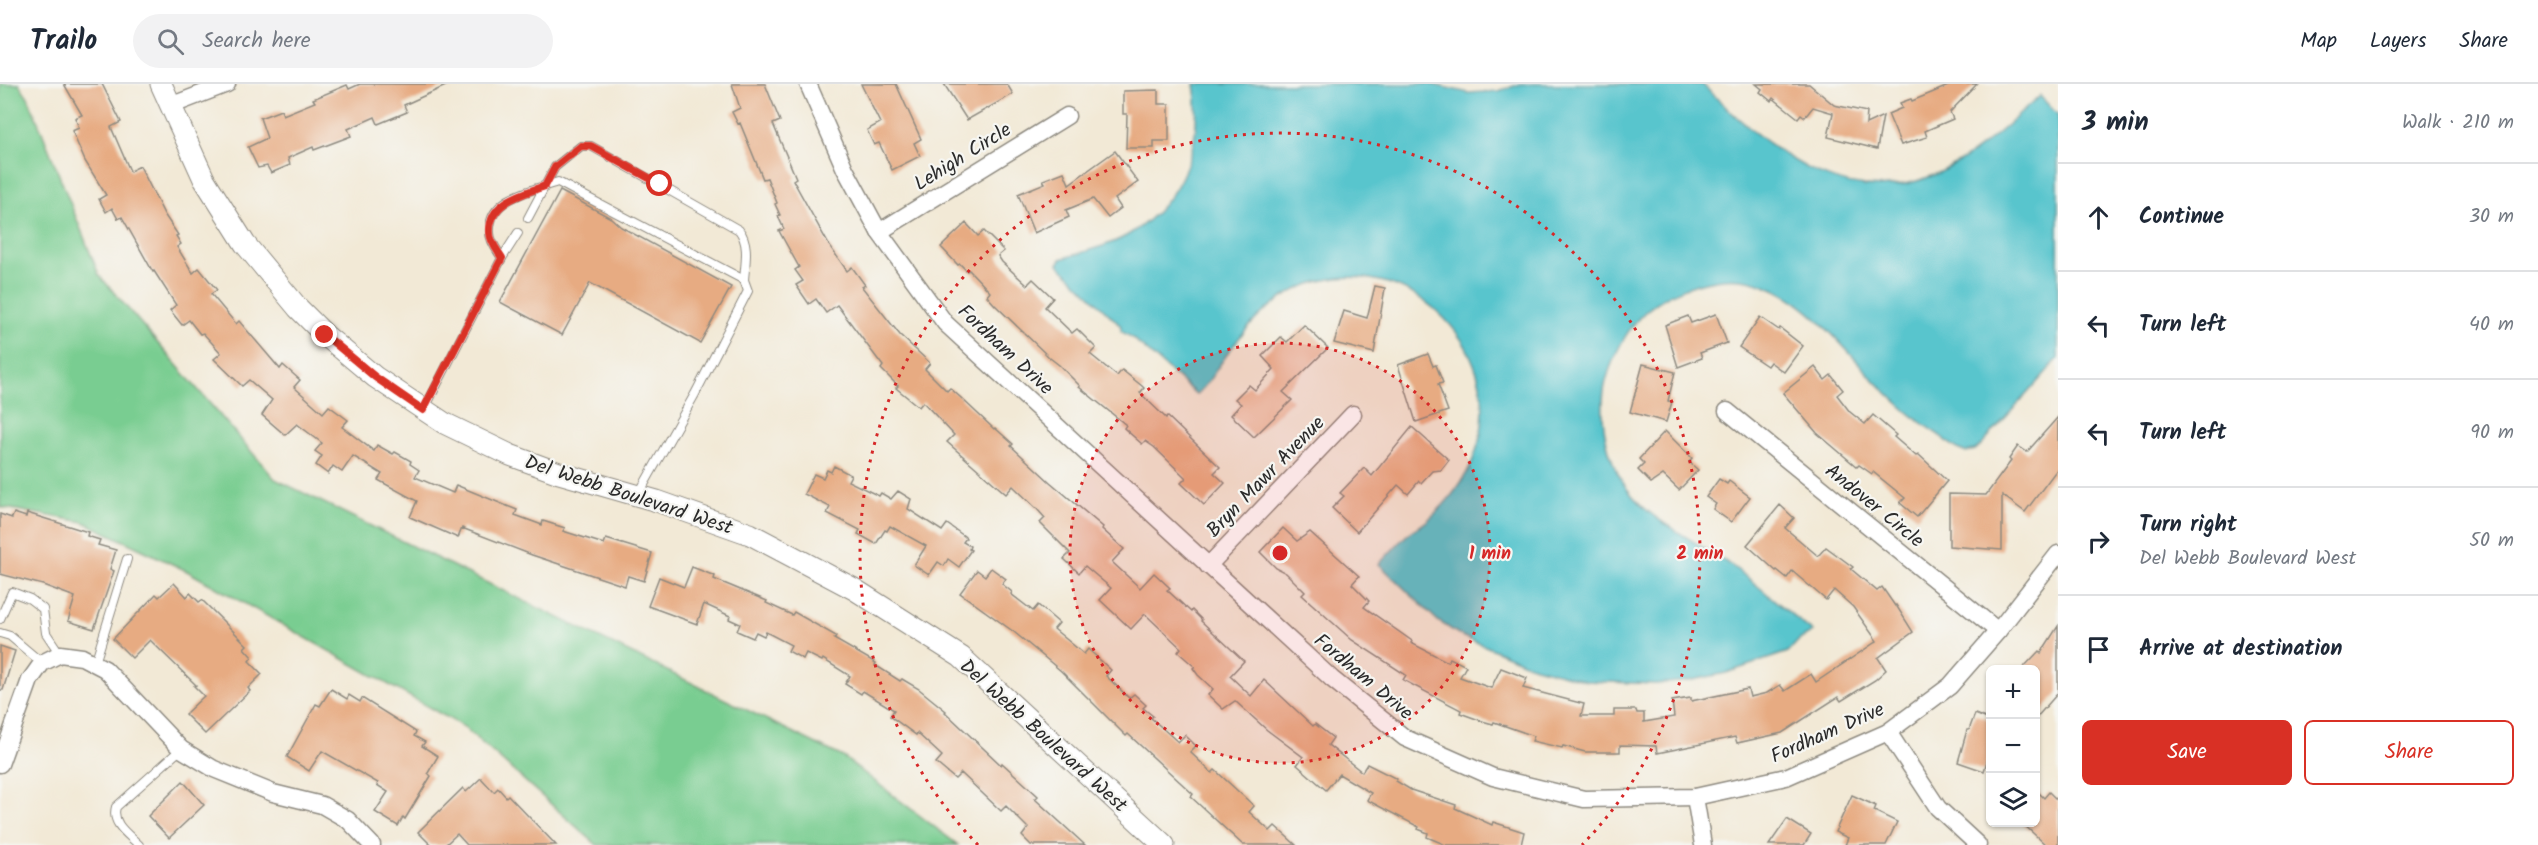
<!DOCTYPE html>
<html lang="en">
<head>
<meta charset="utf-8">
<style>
  :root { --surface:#fff; --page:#f2f2f3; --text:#1f2937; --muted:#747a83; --line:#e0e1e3; --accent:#d93025 }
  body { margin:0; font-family:Kalam,sans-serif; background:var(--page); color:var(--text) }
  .controls { position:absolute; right:18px; bottom:18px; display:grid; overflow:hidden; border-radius:9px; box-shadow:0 2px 4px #0004 }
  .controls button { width:54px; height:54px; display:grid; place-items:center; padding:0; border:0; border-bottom:2px solid var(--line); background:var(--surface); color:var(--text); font:30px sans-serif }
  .stop { position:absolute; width:18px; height:18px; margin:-14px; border:4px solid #d93025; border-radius:50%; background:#fff }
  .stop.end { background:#d93025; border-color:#fff; box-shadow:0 2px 6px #0008 }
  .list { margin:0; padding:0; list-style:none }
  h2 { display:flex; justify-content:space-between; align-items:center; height:78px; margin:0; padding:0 24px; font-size:26px }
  h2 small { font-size:20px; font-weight:400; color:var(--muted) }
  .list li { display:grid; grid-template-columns:39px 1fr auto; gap:18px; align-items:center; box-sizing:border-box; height:108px; padding:0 24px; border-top:2px solid var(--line) }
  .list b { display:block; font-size:22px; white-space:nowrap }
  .list p { margin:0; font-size:20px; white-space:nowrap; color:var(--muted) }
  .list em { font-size:20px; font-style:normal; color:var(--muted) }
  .actions { display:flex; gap:12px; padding:18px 24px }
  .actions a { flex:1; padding:14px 0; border:2px solid var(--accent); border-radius:9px; text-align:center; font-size:21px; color:var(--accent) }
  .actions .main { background:var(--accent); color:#fff }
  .icon { flex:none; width:33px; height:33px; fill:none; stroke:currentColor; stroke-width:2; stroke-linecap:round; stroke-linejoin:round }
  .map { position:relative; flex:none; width:2058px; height:761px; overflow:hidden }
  header { display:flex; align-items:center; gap:36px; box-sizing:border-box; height:84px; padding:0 30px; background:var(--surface); border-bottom:2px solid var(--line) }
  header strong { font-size:28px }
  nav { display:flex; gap:33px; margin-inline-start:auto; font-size:21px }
  .search { width:420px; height:54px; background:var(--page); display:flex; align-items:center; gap:15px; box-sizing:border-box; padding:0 21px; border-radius:33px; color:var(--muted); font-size:22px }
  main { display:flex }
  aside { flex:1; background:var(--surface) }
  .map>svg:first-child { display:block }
  .green { fill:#79cd91; stroke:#527c5e; stroke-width:1.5 }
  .water { fill:#58c5cd; stroke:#42787c; stroke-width:1.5 }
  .building { fill:#e7ab82 }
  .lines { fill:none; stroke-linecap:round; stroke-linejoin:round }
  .service-casing { stroke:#8e8a80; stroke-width:10 }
  .minor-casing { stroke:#8e8a80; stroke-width:19 }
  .tertiary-casing { stroke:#8e8a80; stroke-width:23 }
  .service { stroke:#fff; stroke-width:8 }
  .minor { stroke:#fff; stroke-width:16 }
  .tertiary { stroke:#fff; stroke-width:21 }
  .route { stroke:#d93025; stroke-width:8 }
  .ring { fill:none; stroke:#d62828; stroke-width:3; stroke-dasharray:3 6 }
  .labels { text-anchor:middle; stroke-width:4.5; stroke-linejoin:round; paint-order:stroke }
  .street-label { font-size:20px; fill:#2b2b2b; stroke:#f6f6f2 }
  .centre { fill:#d62828; stroke:#f6f6f2; stroke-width:3 }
  .ring-label { font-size:18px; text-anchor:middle; font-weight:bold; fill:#d62828; stroke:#f6f6f2; stroke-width:4.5; stroke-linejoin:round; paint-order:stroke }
</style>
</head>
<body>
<header>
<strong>Trailo</strong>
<div class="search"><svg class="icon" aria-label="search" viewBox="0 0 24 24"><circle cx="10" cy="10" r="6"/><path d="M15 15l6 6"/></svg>Search here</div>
<nav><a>Map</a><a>Layers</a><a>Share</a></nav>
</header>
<main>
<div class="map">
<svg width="2058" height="761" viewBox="0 0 2058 761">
  <rect width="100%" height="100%" fill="#f6f6f2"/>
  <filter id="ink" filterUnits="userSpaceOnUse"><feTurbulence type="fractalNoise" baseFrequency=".0167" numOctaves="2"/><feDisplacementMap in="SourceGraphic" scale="12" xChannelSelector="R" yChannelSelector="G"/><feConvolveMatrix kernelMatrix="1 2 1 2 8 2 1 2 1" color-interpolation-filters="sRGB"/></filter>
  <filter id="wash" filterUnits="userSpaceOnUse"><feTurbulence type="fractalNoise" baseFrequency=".008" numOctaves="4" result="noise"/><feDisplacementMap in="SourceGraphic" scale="24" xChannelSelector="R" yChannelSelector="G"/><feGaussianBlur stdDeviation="1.35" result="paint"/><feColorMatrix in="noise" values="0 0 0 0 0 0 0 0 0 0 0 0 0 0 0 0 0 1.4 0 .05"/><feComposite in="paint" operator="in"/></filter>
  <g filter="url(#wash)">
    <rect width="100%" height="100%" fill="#f2e9d6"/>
    <path class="green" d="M0,0H19L28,13L99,191L275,395L843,673L958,761H597L464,643L187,487L84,438L0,423Z"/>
    <path class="water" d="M1194,0H1430L1469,9L1498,7L1521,0H1702C1775,72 1858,143 1962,76C1990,58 2015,34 2040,12L2058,31V275L1981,361L1975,366L1965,368C1955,366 1947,356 1939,351C1907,331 1880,303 1855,275C1826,243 1799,211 1756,198C1722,187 1672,204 1646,227C1627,244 1613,272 1606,297C1601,317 1602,335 1606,355C1622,431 1676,442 1732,482C1760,502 1786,527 1813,548L1799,556L1788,568L1726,589L1687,597L1656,600L1586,597L1529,581L1460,551L1438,537L1379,480C1388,471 1397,460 1407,451C1414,445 1423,441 1429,435C1448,418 1465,397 1474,373C1514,271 1411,163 1307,201C1269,216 1243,246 1221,279C1214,288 1206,305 1196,310L1131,253L1121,247V242L1058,180L1061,175C1084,167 1111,162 1131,149C1183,116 1204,59 1194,0Z"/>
    <g id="blocks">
      <g class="building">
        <path d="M64,0H102L121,38L111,43L130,87L140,82L164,130L178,151L176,152L181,160L177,163L193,189L199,184L217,206L211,210L236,240L239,237L280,285L283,281L300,296L294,303L323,329L329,322L348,336L342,343L374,367L377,361L393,370L395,368L411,377L410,380L419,386L415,393L453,409L456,401L517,426L515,431L542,441L543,437L565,444L563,447L604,460L606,455L652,469L644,497L628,492L625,502L532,471L462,444L458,454L410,433L417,417L378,396L382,390L353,372L342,388L333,382L328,390L316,381L322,372L315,367L322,359L297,340L285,351L262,331L272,316L249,296L242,302L214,275L221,269L203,249L200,250L189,236L182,241L170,226L176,221L154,187L153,188L122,133L118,135L112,124L106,128L99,115L106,111L85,77L72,47L79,44L75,34L82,31Z"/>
        <path d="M360,0H450L404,21L407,28L378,40L375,33L348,45L351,52L314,66L313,63L288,74L290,81L271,89L267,82L258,84L248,63L267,54L260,34L281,26L283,31L315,18L313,15L347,1L349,5Z"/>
        <path d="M732,0H765L780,37L773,40L796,94L793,96L829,161L847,187L852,183L865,201L862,203L900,251L930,279L925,285L947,307L950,304L960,313L994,345L995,344L1013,360L1011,362L1050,398L1103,443L1102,445L1124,465L1112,478L1140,504L1154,489L1170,504L1167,506L1191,528L1192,526L1202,536L1201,537L1244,577L1230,592L1251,612L1264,596L1313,642L1315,640L1333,654L1328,661L1362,688L1367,680L1397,695L1396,697L1411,706L1456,721L1455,724L1492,741L1493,738L1524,748L1521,761H1446L1427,753L1428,749L1418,745L1419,743L1367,716L1371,709L1339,690L1326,706L1297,681L1303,673L1267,646L1235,617L1223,625L1208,611L1213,605L1198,591L1193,584L1195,583L1178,568L1181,564L1145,530L1131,545L1100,516L1111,504L1085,482L1079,489L1064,475L1070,469L1040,439L1045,434L1037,425L1013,402L1006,410L947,358L954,351L923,318L919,323L896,304L898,302L881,285L883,282L837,221L826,229L816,215L809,220L796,201L803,197L795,186L799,183L779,147L784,145L778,132L780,131L775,120L777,119L767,94L763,95L740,39L738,40L732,28L740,24Z"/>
        <path d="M861,0H896L921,55L914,59L920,72L892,86L879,59L874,61L867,46L880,39Z"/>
        <path d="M944,0H1007L1013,10L967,36Z"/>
        <path d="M1756,0H1809L1834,21L1867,28L1866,40L1883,32L1877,65L1828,53L1833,29L1813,23L1805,33L1801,30L1798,34L1773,14L1771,17L1760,8L1762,5Z"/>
        <path d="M1953,0H1977L1950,28L1953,35L1925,47L1927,53L1901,61L1888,30L1902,24L1900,19L1911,15L1912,17Z"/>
        <path d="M1158,6V20H1169V57H1154V64H1126L1127,30H1123V7Z"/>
        <path d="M1115,67L1138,98L1115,115L1121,124L1108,134L1093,115L1066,126L1069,133L1034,149L1018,110L1045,99L1043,96L1064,88L1069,100Z"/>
        <path d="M560,107L611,134L621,143L731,203L700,259L590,199L562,251L500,218Z"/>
        <path d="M966,139L978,152L984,147L1004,167L998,172L1002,178L1027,201L1033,195L1053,214L1045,223L1072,249L1077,245L1096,264L1090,270L1117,292L1122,286L1142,302L1144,304L1140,309L1166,334L1167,332L1220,383L1214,389L1225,399L1204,421L1181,399L1186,394L1154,363L1145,357L1142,360L1124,344L1126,341L1079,303L1080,302L1059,281L1050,274L995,221L987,212L990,208L969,186L967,187L960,180L958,181L941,163Z"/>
        <path d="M1375,202L1385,204L1374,269L1334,259L1344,227L1367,234Z"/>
        <path d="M1716,230L1727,259L1700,269L1702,274L1678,283L1665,241L1688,232L1691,239Z"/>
        <path d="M1760,233L1779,246L1780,244L1803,262L1784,288L1770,278L1767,282L1739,263Z"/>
        <path d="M1304,241L1328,264L1283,308L1292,316L1254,353L1231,331L1241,320L1235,315L1249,301L1255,306L1274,285L1262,272L1281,253L1287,258Z"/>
        <path d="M1428,270L1433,282L1436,281L1443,299L1438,300L1448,327L1416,338L1398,281Z"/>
        <path d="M1643,280L1675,288L1668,317L1672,318L1666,338L1630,328Z"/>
        <path d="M1815,283L1825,296L1831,291L1843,306L1837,311L1850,328L1865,340L1873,331L1896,351L1894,353L1916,372L1918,370L1947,397L1917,433L1900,419L1905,414L1873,388L1872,390L1859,381L1857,383L1817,349L1783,309Z"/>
        <path d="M2058,333V384L2025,428L2002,411V466L1949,462V410L1986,411L2011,377L2009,375L2018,362L2027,368Z"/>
        <path d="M1412,343L1449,376L1441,386L1432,387L1421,399L1419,397L1408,410L1398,401L1357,448L1332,424L1344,412L1340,409L1364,384L1372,392Z"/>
        <path d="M1665,347L1692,374L1689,378L1698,386L1679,406L1663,391L1651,399L1638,386L1644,380L1639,375Z"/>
        <path d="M834,382L851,391L848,397L879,412L881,409L891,415L898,407L911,415L908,425L942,447L947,440L964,452L966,454L963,458L970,462L969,465L971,466L959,483L948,475L944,482L938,478L929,491L914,481L926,462L890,442L887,447L885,446L876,460L858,450L860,446L827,429L830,423L804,410L814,390L823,394L827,386L831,388Z"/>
        <path d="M1719,395L1727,400L1729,397L1750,413L1731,438L1713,425L1716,420L1706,413Z"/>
        <path d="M1780,421L1794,434L1785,444L1818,472L1826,463L1853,483L1851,485L1877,507L1882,503L1895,522L1896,521L1913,548L1878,574L1886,586L1875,596L1841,617L1838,613L1782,649L1737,659L1735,653L1657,669L1656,662L1620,661V668H1585L1563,662L1562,664L1532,657L1534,652L1494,638L1493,640L1482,637L1460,629L1461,626L1403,596L1406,591L1352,556L1302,511L1305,508L1286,489L1276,484L1260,468L1283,444L1297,457L1310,448L1359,492L1352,500L1369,517L1364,523L1412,557L1411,559L1448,578L1450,574L1466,582L1460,593L1491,604L1501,584L1527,594L1523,604L1584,620L1581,632H1614V626H1636L1637,629H1644V638L1674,633L1672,617L1691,614V617L1748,605L1750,613L1767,609L1780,601L1785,607L1811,590L1816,598L1877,557L1853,523L1834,506L1826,516L1792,487L1787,494L1777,486L1776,487L1747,461Z"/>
        <path d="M14,429L26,433L27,429L88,448L87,452L100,456L98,461L116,466L110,485L114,487L94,545L68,537L75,513L43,501L0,490V430L12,434Z"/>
        <path d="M692,483L715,492L714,495L767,517L766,519L792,531L794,528L836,552L834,555L876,579L875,581L900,597L902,595L919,605L946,627L945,628L1001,681L1002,679L1038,712L1035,715L1085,761H1031L1022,752L1028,744L1006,722L1001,727L961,689L955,695L936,679L942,672L917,649L916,651L890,632L894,626L863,607L861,610L845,600L850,592L823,575L822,577L806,569L803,575L788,567L791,561L766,548L764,552L756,548L753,554L737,547L740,540L729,535L730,532L704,520L697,540L648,522L659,493L684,503Z"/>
        <path d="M991,484L1006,495L1002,500L1012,508L1011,510L1033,527L1038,521L1059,539L1054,545L1084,570L1088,565L1111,586L1106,592L1129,614L1134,610L1146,621L1143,624L1153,632L1151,634L1178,658L1185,651L1196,662L1190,668L1212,689L1215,686L1254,722L1249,728L1270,747L1275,742L1296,761H1243L1191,713L1193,710L1128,650L1126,652L1061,587L1014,548L960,509L977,486L985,492Z"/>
        <path d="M174,499L187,513L190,509L199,518L202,516L247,561L244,564L252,573L249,577L262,590L248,604L250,607L205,650L185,630L204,612L194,602L196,601L150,556L132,574L113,555L156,510L159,513Z"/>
        <path d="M2058,542V609L2036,634V585H2022L2039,567L2041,569Z"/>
        <path d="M0,562L15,567L3,606H0Z"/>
        <path d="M331,605L347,615L349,611L360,618L362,614L416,648L414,652L425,658L422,662L438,672L428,689L431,692L405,735L403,733L398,742L375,728L388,708L377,701L378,699L322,667L309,687L287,673L316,620L320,622Z"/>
        <path d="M1975,630L1990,636V668L1984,687L1958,678L1967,646H1969Z"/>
        <path d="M481,694L494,708L498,704L506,713L508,711L556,761H467L457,750L445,761H431L418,748L463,704L466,708Z"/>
        <path d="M183,697L204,721L169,754L148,732Z"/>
        <path d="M2036,706L2044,714L2049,708L2058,717V761H2046L2021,738H2036Z"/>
        <path d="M1852,711L1876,722L1874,727L1897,738L1886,761H1845L1848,754L1835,748Z"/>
        <path d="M1787,735L1811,750L1804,761H1769Z"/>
      </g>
    </g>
  </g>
  <g filter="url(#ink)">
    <use href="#blocks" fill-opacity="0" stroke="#8e8a80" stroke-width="1.5"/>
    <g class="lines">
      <g class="service-casing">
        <g id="service">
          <path d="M528,134L555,83L581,62H591L739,146C750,160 745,180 744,196"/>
          <path d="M502,174L518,149"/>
          <path d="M424,326L502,174C498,167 490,158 490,149C487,114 532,106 558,98L744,196L748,207L695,310L638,411"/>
          <path d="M0,535L12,508L30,515L43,525L46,549L60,570"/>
          <path d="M0,549L10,552L42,579"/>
          <path d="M95,579L127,475"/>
          <path d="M139,761C128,750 111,740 116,723L181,665"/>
        </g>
      </g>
      <g class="minor-casing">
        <g id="minor">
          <path d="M808,0L845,85L879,148L945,239L1332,595L1405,654L1493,693L1584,715L1695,713L1786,693L1888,648L1950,602L1998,547L2058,470"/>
          <path d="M170,22L227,0"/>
          <path d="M879,148L1067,32"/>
          <path d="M1727,327L1998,547"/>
          <path d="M1208,482L1353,330"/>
          <path d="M1888,648L1938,724L1978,761"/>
          <path d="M0,680L30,596L42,579L60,570L82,573L105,585L181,665L214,685L273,709L322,721L348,736L372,761"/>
          <path d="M1695,713L1703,761"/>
        </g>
      </g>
      <g class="tertiary-casing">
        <path id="tertiary" d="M161,0L204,95L245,160L298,224L325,251L375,293L444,339L510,371L559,389L657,417L750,450L854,505L961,573L1164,761"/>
      </g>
      <use href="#service" class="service"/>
      <use href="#minor" class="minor"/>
      <use href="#tertiary" class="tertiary"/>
    </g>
  </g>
  <g class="lines" filter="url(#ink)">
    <path class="route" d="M325,251L375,293L423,326L502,174C498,167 490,158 490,149C488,118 522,110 545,102L555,83L581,62H591L660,100"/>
  </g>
  <circle cx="1280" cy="469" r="210" fill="#d62828" fill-opacity=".12"/>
  <g class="ring">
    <circle cx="1280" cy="469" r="210"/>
    <path d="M978 761A420 420 0 1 1 1582 761"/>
  </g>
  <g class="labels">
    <g class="street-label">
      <text transform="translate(962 72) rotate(-32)" y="7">Lehigh Circle</text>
      <text transform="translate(1006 265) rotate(43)" y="7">Fordham Drive</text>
      <text transform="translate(1265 392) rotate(-46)" y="7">Bryn Mawr Avenue</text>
      <text transform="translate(629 410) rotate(18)" y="7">Del Webb Boulevard West</text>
      <text transform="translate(1875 421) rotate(39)" y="7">Andover Circle</text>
      <text transform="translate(1364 592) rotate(40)" y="7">Fordham Drive</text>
      <text transform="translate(1827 648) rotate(-24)" y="7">Fordham Drive</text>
      <text transform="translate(1044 651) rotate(42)" y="7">Del Webb Boulevard West</text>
    </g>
  </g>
  <circle cx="1280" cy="469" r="9" class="centre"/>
  <g class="ring-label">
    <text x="1490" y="475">1 min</text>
    <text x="1700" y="475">2 min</text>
  </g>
</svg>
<div class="controls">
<button>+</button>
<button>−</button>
<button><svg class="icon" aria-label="layers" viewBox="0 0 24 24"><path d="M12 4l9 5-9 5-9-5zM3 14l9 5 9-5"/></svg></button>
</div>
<div class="stop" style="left:660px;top:100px"></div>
<div class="stop end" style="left:325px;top:251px"></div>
</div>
<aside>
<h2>3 min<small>Walk · 210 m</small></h2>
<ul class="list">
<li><svg class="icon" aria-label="ahead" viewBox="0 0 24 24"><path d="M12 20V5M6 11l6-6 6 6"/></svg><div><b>Continue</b></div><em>30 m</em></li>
<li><svg class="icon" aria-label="left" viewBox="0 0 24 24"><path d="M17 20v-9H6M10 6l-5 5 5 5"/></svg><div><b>Turn left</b></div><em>40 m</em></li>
<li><svg class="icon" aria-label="left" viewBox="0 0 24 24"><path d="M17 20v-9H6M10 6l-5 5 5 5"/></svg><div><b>Turn left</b></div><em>90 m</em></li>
<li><svg class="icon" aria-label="right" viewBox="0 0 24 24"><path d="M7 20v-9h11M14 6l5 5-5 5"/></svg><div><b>Turn right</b><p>Del Webb Boulevard West</p></div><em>50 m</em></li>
<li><svg class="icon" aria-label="arrive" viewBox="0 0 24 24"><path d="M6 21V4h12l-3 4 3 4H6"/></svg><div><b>Arrive at destination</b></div></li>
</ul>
<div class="actions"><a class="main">Save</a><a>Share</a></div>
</aside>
</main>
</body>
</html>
